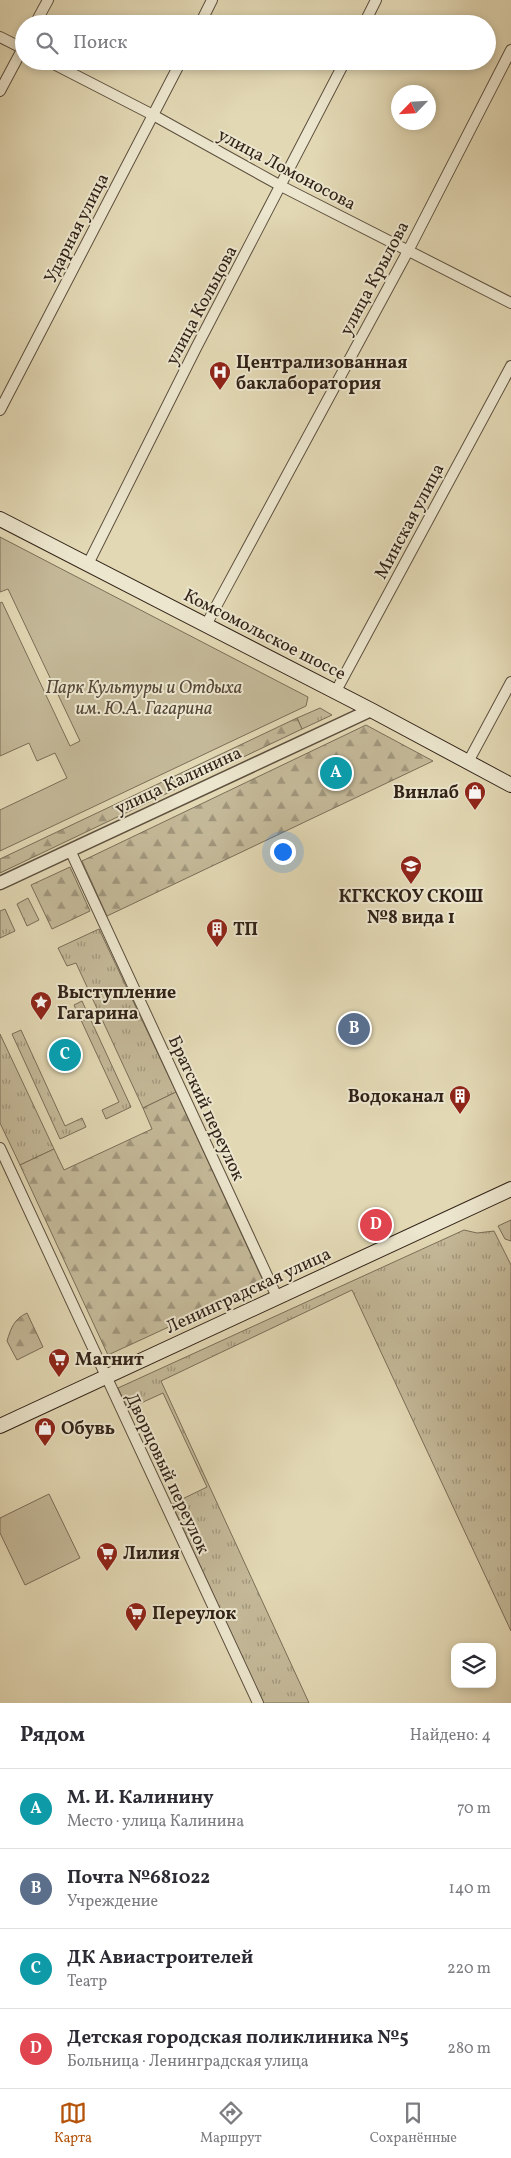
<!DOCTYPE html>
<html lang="ru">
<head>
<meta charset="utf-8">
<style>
  :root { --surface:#fff; --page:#f7f7f7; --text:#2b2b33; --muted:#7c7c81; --line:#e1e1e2; --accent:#b45309 }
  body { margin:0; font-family:Vollkorn,serif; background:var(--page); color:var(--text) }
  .controls { position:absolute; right:15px; bottom:15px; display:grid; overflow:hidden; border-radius:10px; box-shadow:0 2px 8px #0003 }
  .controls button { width:45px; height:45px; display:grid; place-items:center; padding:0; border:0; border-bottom:1px solid var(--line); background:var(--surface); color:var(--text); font:25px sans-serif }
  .compass { position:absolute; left:391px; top:85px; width:45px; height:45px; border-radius:50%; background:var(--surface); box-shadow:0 2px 8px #0003; rotate:245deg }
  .you { position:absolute; left:282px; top:851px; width:18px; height:18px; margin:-12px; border:4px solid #fff; border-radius:50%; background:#1a73e8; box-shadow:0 0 0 8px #1a73e833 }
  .badge { display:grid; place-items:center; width:32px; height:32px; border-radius:50%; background:var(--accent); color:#fff; font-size:16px; font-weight:700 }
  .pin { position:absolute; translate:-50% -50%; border:2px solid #fff; box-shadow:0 1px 5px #0006 }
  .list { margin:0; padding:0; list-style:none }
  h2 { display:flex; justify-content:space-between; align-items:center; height:65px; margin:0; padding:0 20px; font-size:21px }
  h2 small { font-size:16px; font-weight:400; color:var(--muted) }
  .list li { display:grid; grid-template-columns:32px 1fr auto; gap:15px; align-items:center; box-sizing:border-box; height:80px; padding:0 20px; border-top:1px solid var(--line) }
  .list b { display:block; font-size:19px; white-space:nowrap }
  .list p { margin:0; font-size:16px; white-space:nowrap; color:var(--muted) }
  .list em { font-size:16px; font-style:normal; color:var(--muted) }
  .icon { flex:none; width:28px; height:28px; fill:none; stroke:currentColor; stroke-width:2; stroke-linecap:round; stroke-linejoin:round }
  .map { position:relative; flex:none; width:511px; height:1703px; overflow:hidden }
  .search { position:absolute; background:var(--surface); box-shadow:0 2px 8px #0003; left:15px; right:15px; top:15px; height:55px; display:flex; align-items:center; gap:12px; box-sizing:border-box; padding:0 18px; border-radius:28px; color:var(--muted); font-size:19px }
  .sheet { height:385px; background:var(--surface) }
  nav { display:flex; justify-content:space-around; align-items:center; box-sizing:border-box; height:70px; border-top:1px solid var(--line); background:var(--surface); font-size:14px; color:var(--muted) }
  nav a { display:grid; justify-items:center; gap:2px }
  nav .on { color:var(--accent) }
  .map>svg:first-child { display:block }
  .grass { fill:url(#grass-tufts); stroke:#7a6e58 }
  .forest { fill:url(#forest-firs); stroke:#7a6e58 }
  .park { fill:#c4b999; stroke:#7a6e58 }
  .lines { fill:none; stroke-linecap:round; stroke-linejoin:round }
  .minor-casing { stroke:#5d503f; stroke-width:12 }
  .tertiary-casing { stroke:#5d503f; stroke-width:15 }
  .secondary-casing { stroke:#312218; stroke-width:16 }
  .minor { stroke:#ece6ce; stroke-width:10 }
  .tertiary { stroke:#ece6ce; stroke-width:12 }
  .secondary { stroke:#ece6ce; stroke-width:14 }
  .labels { text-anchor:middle; stroke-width:4; stroke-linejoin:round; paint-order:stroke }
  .street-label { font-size:18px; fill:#312218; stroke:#ece6ce }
  .poi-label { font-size:18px; font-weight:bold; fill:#312218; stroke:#ece6ce; text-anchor:start }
  .park-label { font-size:18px; font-style:italic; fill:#564838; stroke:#ece6ce }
</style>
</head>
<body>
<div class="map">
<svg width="511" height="1703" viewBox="0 0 511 1703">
  <defs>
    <pattern id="grass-tufts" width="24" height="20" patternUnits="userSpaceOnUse" patternTransform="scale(1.25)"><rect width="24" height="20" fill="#c4b999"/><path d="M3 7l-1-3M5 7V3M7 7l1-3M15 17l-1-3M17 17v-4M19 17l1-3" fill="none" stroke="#a0967c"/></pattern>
    <pattern id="forest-firs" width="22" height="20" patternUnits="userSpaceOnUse" patternTransform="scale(1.25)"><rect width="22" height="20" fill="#c4b999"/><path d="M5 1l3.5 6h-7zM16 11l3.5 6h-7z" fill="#a0967c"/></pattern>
  </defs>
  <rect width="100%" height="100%" fill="#e2d8b4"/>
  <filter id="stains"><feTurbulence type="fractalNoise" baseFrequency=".004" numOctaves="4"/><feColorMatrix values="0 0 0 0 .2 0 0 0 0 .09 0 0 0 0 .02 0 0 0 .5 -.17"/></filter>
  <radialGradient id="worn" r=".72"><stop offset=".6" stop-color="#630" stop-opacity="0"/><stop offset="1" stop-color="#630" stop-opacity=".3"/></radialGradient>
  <g class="grass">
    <path d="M320,708L332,715L302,729L297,718Z"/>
    <path d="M28,898L39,920L27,926L17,904Z"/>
    <path d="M5,909L15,931L0,938V911Z"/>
    <path d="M99,929L176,1092L143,1108L76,963L67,966L58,948Z"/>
    <path d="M82,1001L131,1107L106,1119L102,1110L119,1102L74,1005Z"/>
    <path d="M21,1030L65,1126L82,1118L86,1127L60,1139L12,1034Z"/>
    <path d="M0,1034L54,1149L20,1165L0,1123Z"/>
    <path d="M511,1220V1241L505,1239L498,1226Z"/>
    <path d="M464,1230L477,1233L494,1231L511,1265V1631L352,1290L161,1381L309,1703H263L172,1504L207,1487L163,1393L128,1409L118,1388Z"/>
  </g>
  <g class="forest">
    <path d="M297,718L302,729L0,873V859Z"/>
    <path d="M366,725L433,761L107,916L82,861Z"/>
    <path d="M70,867L90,911L52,929L31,885Z"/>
    <path d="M176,1092L264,1283L108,1355L20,1165L54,1149L64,1170L152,1129L143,1108Z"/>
    <path d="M27,1313L43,1347L17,1360L7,1341C11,1328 14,1319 27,1313Z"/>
  </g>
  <g class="park">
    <path d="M0,537L308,697L306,706L0,851V810L67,778L55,753L37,761L29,743L0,756V603L2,602L70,746L80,741L8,589L0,592Z"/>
    <path d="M49,1494L80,1558L25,1585L0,1533V1518Z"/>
  </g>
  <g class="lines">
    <g class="minor-casing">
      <g id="minor">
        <path d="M35,24L48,0"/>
        <path d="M200,24L212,0"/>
        <path d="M364,24L376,0"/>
        <path d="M0,37L24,49"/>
        <path d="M48,61L153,115L281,186L511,303"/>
        <path d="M0,91L24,46"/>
        <path d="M0,410L181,61"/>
        <path d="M88,564L196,348L345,61"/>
        <path d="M206,625L408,251L511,50"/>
        <path d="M336,691L511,366"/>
        <path d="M468,762L511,682"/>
        <path d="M70,850L277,1297"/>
        <path d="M0,1148L258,1703"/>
      </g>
    </g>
    <g class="tertiary-casing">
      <path id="tertiary" d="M0,883L371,710"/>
    </g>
    <g class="secondary-casing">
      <g id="secondary">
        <path d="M0,519L371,710L511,785"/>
        <path d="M0,1426L511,1189"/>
      </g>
    </g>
    <use href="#minor" class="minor"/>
    <use href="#tertiary" class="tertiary"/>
    <use href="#secondary" class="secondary"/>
  </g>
  <defs>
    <g id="hospital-pin" transform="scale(1.125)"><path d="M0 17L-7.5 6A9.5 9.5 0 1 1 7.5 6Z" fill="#8f2418" stroke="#ece6ce"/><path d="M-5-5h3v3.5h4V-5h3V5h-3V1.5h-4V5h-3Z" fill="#fff"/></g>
    <g id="shop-pin" transform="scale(1.125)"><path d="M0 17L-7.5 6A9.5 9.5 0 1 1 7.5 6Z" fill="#8f2418" stroke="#ece6ce"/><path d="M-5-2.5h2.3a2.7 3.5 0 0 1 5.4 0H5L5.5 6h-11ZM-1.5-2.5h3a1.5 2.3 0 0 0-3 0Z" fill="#fff"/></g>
    <g id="school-pin" transform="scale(1.125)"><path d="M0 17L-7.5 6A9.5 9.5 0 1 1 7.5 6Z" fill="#8f2418" stroke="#ece6ce"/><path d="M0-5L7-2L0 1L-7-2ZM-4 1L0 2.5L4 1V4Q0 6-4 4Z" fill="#fff"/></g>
    <g id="building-pin" transform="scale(1.125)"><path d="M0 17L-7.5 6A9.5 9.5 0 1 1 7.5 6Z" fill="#8f2418" stroke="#ece6ce"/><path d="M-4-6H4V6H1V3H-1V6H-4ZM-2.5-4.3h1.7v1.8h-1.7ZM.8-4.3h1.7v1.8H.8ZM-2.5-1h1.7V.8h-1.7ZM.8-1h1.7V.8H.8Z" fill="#fff"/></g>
    <g id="sight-pin" transform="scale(1.125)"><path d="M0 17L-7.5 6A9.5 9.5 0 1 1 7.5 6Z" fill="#8f2418" stroke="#ece6ce"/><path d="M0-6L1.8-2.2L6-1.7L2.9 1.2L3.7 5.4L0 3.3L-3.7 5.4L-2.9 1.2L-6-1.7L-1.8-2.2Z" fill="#fff"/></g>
    <g id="supermarket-pin" transform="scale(1.125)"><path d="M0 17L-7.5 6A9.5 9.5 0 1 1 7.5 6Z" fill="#8f2418" stroke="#ece6ce"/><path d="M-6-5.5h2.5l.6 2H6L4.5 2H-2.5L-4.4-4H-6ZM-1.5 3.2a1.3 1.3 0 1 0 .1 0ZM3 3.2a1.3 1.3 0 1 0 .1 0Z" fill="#fff"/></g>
  </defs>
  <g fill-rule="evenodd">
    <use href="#hospital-pin" x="220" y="372"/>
    <use href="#shop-pin" x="475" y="792"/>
    <use href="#school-pin" x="411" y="866"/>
    <use href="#building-pin" x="217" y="929"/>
    <use href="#sight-pin" x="41" y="1002"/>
    <use href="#building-pin" x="460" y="1096"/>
    <use href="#supermarket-pin" x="59" y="1359"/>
    <use href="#shop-pin" x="45" y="1428"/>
    <use href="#supermarket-pin" x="107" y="1553"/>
    <use href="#supermarket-pin" x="136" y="1613"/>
  </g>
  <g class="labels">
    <g class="street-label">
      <text transform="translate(287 169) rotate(28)" y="6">улица Ломоносова</text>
      <text transform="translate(76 228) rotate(-63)" y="6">Ударная улица</text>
      <text transform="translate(374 278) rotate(-62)" y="6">улица Крылова</text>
      <text transform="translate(201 305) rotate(-62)" y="6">улица Кольцова</text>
      <text transform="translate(409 521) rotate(-62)" y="6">Минская улица</text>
      <text transform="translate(265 634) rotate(27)" y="6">Комсомольское шоссе</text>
      <text transform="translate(178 780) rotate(-25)" y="6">улица Калинина</text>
      <text transform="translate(207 1108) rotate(65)" y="6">Братский переулок</text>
      <text transform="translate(248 1290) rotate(-25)" y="6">Ленинградская улица</text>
      <text transform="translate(168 1473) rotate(65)" y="6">Дворцовый переулок</text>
    </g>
    <g class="poi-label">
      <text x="236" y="368">Централизованная<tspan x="236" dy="21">баклаборатория</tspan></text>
      <text x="459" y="798" text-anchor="end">Винлаб</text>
      <text x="411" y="902" text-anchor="middle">КГКСКОУ СКОШ<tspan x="411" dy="21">№8 вида 1</tspan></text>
      <text x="233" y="935">ТП</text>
      <text x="57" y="998">Выступление<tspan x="57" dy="21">Гагарина</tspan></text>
      <text x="444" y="1102" text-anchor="end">Водоканал</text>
      <text x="75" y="1365">Магнит</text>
      <text x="61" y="1434">Обувь</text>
      <text x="123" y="1559">Лилия</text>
      <text x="152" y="1619">Переулок</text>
    </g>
    <g class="park-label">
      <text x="144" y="693">Парк Культуры и Отдыха<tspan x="144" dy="21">им. Ю.А. Гагарина</tspan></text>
    </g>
  </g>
  <rect width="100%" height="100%" filter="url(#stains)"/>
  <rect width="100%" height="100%" fill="url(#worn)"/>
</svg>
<div class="controls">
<button><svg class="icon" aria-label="layers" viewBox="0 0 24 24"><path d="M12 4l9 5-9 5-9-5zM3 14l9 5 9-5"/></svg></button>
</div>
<svg class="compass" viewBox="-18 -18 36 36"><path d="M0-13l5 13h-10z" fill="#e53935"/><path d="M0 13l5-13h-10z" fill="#7c7c81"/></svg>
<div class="you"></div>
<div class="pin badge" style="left:336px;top:773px;background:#0f9aa8">A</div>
<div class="pin badge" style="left:354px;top:1029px;background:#5c6f8a">B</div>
<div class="pin badge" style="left:65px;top:1055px;background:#0f9aa8">C</div>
<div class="pin badge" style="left:376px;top:1225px;background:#e0444e">D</div>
<div class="search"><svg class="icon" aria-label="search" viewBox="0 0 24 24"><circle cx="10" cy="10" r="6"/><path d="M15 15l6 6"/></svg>Поиск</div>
</div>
<section class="sheet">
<h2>Рядом<small>Найдено: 4</small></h2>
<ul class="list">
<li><span class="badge" style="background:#0f9aa8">A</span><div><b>М. И. Калинину</b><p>Место · улица Калинина</p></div><em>70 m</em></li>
<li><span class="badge" style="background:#5c6f8a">B</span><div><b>Почта №681022</b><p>Учреждение</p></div><em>140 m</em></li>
<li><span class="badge" style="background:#0f9aa8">C</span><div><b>ДК Авиастроителей</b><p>Театр</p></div><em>220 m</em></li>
<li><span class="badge" style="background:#e0444e">D</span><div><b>Детская городская поликлиника №5</b><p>Больница · Ленинградская улица</p></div><em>280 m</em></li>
</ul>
</section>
<nav>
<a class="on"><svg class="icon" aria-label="map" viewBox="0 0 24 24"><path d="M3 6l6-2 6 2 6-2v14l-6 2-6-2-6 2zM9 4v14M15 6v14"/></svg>Карта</a>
<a><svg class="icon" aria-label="directions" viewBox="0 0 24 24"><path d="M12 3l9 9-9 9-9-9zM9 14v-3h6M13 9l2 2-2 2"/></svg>Маршрут</a>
<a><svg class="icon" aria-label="saved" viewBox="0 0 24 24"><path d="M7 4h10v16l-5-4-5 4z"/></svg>Сохранённые</a>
</nav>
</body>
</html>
